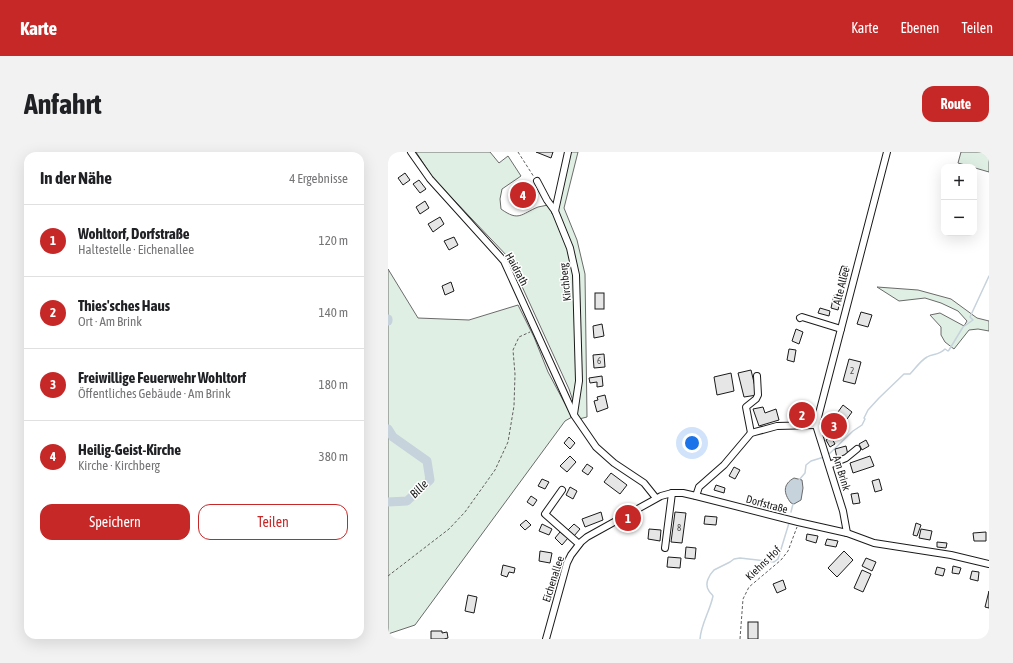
<!DOCTYPE html>
<html lang="de">
<head>
<meta charset="utf-8">
<style>
  :root { --surface:#fff; --page:#f2f2f2; --text:#202124; --muted:#757577; --line:#e0e0e0; --accent:#c62828 }
  body { margin:0; font-family:"Asap Condensed",sans-serif; background:var(--page); color:var(--text) }
  .controls { position:absolute; right:12px; top:12px; display:grid; overflow:hidden; border-radius:8px; box-shadow:0 4px 16px #0002 }
  .controls button { width:36px; height:36px; display:grid; place-items:center; padding:0; border:0; border-bottom:1px solid var(--line); background:var(--surface); color:var(--text); font:20px sans-serif }
  .you { position:absolute; left:304px; top:291px; width:14px; height:14px; margin:-10px; border:3px solid #fff; border-radius:50%; background:#1a73e8; box-shadow:0 0 0 6px #1a73e833 }
  .badge { display:grid; place-items:center; width:26px; height:26px; border-radius:50%; background:var(--accent); color:#fff; font-size:13px; font-weight:700 }
  .pin { position:absolute; translate:-50% -50%; border:2px solid #fff; box-shadow:0 1px 4px #0006 }
  .list { margin:0; padding:0; list-style:none }
  h2 { display:flex; justify-content:space-between; align-items:center; height:52px; margin:0; padding:0 16px; font-size:17px }
  h2 small { font-size:13px; font-weight:400; color:var(--muted) }
  .list li { display:grid; grid-template-columns:26px 1fr auto; gap:12px; align-items:center; box-sizing:border-box; height:72px; padding:0 16px; border-top:1px solid var(--line) }
  .list b { display:block; font-size:15px; white-space:nowrap }
  .list p { margin:0; font-size:13px; white-space:nowrap; color:var(--muted) }
  .list em { font-size:13px; font-style:normal; color:var(--muted) }
  .actions { display:flex; gap:8px; padding:12px 16px }
  .actions a { flex:1; padding:9px 0; border:1px solid var(--accent); border-radius:12px; text-align:center; font-size:14px; color:var(--accent) }
  .actions .main { background:var(--accent); color:#fff }
  .map { position:relative; flex:none; width:601px; height:487px; overflow:hidden; border-radius:12px }
  header { display:flex; align-items:center; gap:24px; box-sizing:border-box; height:56px; padding:0 20px; background:var(--accent); color:#fff }
  header strong { font-size:19px }
  nav { display:flex; gap:22px; margin-inline-start:auto; font-size:14px }
  .intro { display:flex; align-items:center; justify-content:space-between; box-sizing:border-box; height:96px; padding:0 24px }
  h1 { margin:0; font-size:28px }
  .button { padding:10px 18px; border-radius:12px; background:var(--accent); color:#fff; font-size:14px; font-weight:700 }
  main { display:flex; gap:24px; padding:0 24px }
  aside { flex:1; background:var(--surface); border-radius:12px; box-shadow:0 4px 16px #0002 }
  .map>svg:first-child { display:block }
  .green { fill:#e0efe3; stroke:#6a6a6a }
  .water { fill:#c6d2dc; stroke:#6a6a6a }
  .lines { fill:none; stroke-linecap:round; stroke-linejoin:round }
  .stream { stroke:#c6d2dc; stroke-width:1.5 }
  .river { stroke:#c6d2dc; stroke-width:9 }
  .building { fill:#e6e6e6; stroke:#1a1a1a }
  .minor-casing { stroke:#1a1a1a; stroke-width:8 }
  .path { stroke:#5f5f5f; stroke-width:1; stroke-dasharray:3 2; stroke-linecap:butt }
  .minor { stroke:#fff; stroke-width:6 }
  .labels { text-anchor:middle; stroke-width:3; stroke-linejoin:round; paint-order:stroke }
  .number-label { font-size:9px; fill:#4d4d4d }
  .street-label { font-size:11px; fill:#1a1a1a; stroke:#fff }
  .water-label { font-size:12px; font-style:italic; fill:#1a1a1a; stroke:#fff }
</style>
</head>
<body>
<header>
<strong>Karte</strong>
<nav><a>Karte</a><a>Ebenen</a><a>Teilen</a></nav>
</header>
<div class="intro"><h1>Anfahrt</h1><a class="button">Route</a></div>
<main>
<aside>
<h2>In der Nähe<small>4 Ergebnisse</small></h2>
<ul class="list">
<li><span class="badge">1</span><div><b>Wohltorf, Dorfstraße</b><p>Haltestelle · Eichenallee</p></div><em>120 m</em></li>
<li><span class="badge">2</span><div><b>Thies'sches Haus</b><p>Ort · Am Brink</p></div><em>140 m</em></li>
<li><span class="badge">3</span><div><b>Freiwillige Feuerwehr Wohltorf</b><p>Öffentliches Gebäude · Am Brink</p></div><em>180 m</em></li>
<li><span class="badge">4</span><div><b>Heilig-Geist-Kirche</b><p>Kirche · Kirchberg</p></div><em>380 m</em></li>
</ul>
<div class="actions"><a class="main">Speichern</a><a>Teilen</a></div>
</aside>
<div class="map">
<svg width="601" height="487" viewBox="0 0 601 487">
  <rect width="100%" height="100%" fill="#fff"/>
  <g class="green">
    <path d="M28,0H102L111,11L120,4L133,24L114,37L112,47L113,57C131,70 133,62 150,55C155,54 161,53 166,51L177,0H190L176,56L189,88L197,122L199,265L191,267L181,237L121,106L45,26Z"/>
    <path d="M573,0H601V20L570,11Z"/>
    <path d="M0,117L30,166L81,168L130,153L146,185L160,220L184,265L177,269L27,473L0,482Z"/>
    <path d="M489,135L530,138L563,147L589,166L601,169V179L590,177L581,178L566,197L557,190L553,183V175L542,163L552,161L576,174L579,169L570,159L553,151L537,146L511,149Z"/>
  </g>
  <path class="water" d="M406,326L414,328L415,336L413,348L406,352L403,351C395,341 395,332 406,326Z"/>
  <g class="lines">
    <g class="stream">
      <path d="M440,303L465,279L474,273L477,267L476,266L480,258L491,246L516,222H522C527,217 532,209 539,205C545,201 550,204 557,197L560,199L561,198L575,175L585,168L582,165L601,124"/>
      <path d="M411,328L417,321L418,313L423,309L436,305"/>
      <path d="M403,360L405,352"/>
      <path d="M312,487C313,472 322,459 325,444C324,442 322,441 321,439C316,432 321,423 326,418L342,410L346,407L352,406L386,410L390,407L401,371"/>
    </g>
    <g class="river">
      <path d="M0,167V169"/>
      <path d="M0,277L5,285L39,309L42,328L19,349L0,350"/>
    </g>
  </g>
  <g class="building">
    <path d="M148,0H165L163,6Z"/>
    <path d="M17,21L22,28L15,33L10,26Z"/>
    <path d="M31,28L38,37L32,41L25,32Z"/>
    <path d="M141,33L142,35L145,33L149,41L145,42L147,46L142,48L141,44L131,49V52L127,51L124,43V40H127L128,41L138,36V35Z"/>
    <path d="M37,49L41,56L32,62L28,55Z"/>
    <path d="M52,65L56,72L45,80L40,72Z"/>
    <path d="M66,85L70,93L61,98L56,89Z"/>
    <path d="M454,114L460,115L457,125L451,123Z"/>
    <path d="M63,130L66,139L57,143L54,134Z"/>
    <rect x="207" y="141" width="9" height="16"/>
    <path d="M446,143L453,145L450,158L443,156Z"/>
    <path d="M432,156L442,159L441,164L430,161Z"/>
    <path d="M473,160L484,163L480,175L469,172Z"/>
    <path d="M214,172L216,184L206,186L205,174Z"/>
    <path d="M408,177L415,180L411,192L404,189Z"/>
    <path d="M401,197L408,198L406,210L399,208Z"/>
    <path d="M216,202L217,215L206,216L205,203Z"/>
    <path d="M461,207L473,210L467,232L455,229Z"/>
    <path d="M363,218L369,243L356,245L350,221Z"/>
    <path d="M343,221L346,239L329,243L326,225Z"/>
    <path d="M214,224L215,234L209,235V230L202,231L201,226Z"/>
    <path d="M217,243L220,256L209,260L206,249L210,248L209,245Z"/>
    <path d="M455,253L464,260L459,267L450,260Z"/>
    <path d="M375,255L377,261L388,257L391,268L371,274L365,257Z"/>
    <rect x="407" y="258" width="14" height="9"/>
    <path d="M446,262L458,280L450,286L437,268Z"/>
    <path d="M181,285L187,291L182,297L176,291Z"/>
    <path d="M443,285L447,292L442,295L438,288Z"/>
    <path d="M478,288L481,294L474,298L471,292Z"/>
    <path d="M458,294L460,303L449,306L447,297Z"/>
    <path d="M182,304L188,310L179,320L172,314Z"/>
    <path d="M482,304L486,314L465,321L462,311Z"/>
    <path d="M199,312L205,316L200,323L194,319Z"/>
    <path d="M346,315L352,318L347,327L341,324Z"/>
    <path d="M223,321L239,333L232,342L216,330Z"/>
    <path d="M154,327L161,330L157,337L150,334Z"/>
    <path d="M491,327L494,338L487,340L484,329Z"/>
    <path d="M328,333L337,336L336,341L326,338Z"/>
    <path d="M182,335L189,339L185,347L178,343Z"/>
    <path d="M470,341L472,351L465,352L463,342Z"/>
    <path d="M143,344L149,348L145,354L139,350Z"/>
    <path d="M213,360L215,368L197,375L194,367Z"/>
    <path d="M287,360L298,361L294,391L283,390Z"/>
    <path d="M317,364L329,365L328,373L316,372Z"/>
    <path d="M138,368L143,373L137,378L132,373Z"/>
    <path d="M528,371L533,373L529,384L525,383Z"/>
    <path d="M154,372L164,377L161,383L151,379Z"/>
    <path d="M186,372L192,377L186,384L180,378Z"/>
    <path d="M261,377L273,378L272,389L260,387Z"/>
    <path d="M533,377L544,379L542,388L531,386Z"/>
    <path d="M172,380L180,386L174,393L167,386Z"/>
    <path d="M598,380V389H586L585,381Z"/>
    <path d="M419,382L430,384L428,391L418,388Z"/>
    <path d="M439,387L450,389L448,395L437,393Z"/>
    <path d="M549,390L559,391L558,396L549,395Z"/>
    <path d="M298,395L308,396L307,407L297,406Z"/>
    <path d="M152,399L164,401L162,411L151,409Z"/>
    <path d="M456,399L465,408L449,425L440,416Z"/>
    <path d="M280,405L293,406L292,416L279,415Z"/>
    <path d="M478,406L488,410L484,419L474,414Z"/>
    <path d="M115,413L127,416L126,421L121,420L119,425L113,423Z"/>
    <path d="M565,414L573,416L571,422L564,421Z"/>
    <path d="M549,415L557,417L555,424L547,422Z"/>
    <path d="M474,418L483,422L475,440L466,436Z"/>
    <path d="M584,419L591,420L590,429L582,427Z"/>
    <path d="M395,428L398,437L389,441L385,432Z"/>
    <path d="M601,439V456L597,455Z"/>
    <path d="M80,443L89,445L86,461L77,459Z"/>
    <rect x="360" y="470" width="10" height="17"/>
    <path d="M43,479H54V481L59,480L60,486L56,487H43Z"/>
  </g>
  <g class="lines">
    <g class="minor-casing">
      <g id="minor">
        <path d="M23,0L42,27L116,109L186,263L208,295L226,311L256,331L268,346"/>
        <path d="M149,29L159,48L167,59L182,96L188,123L191,229L186,262"/>
        <path d="M167,59L180,0"/>
        <path d="M412,166L414,165L453,177"/>
        <path d="M428,273L499,0"/>
        <path d="M428,273L455,359L459,381"/>
        <path d="M363,281L358,255L368,247L370,243L369,224"/>
        <path d="M441,313L458,306L469,297"/>
        <path d="M174,338L157,362L191,392"/>
        <path d="M308,344L311,335L336,313L363,281L389,274L428,273"/>
        <path d="M277,396L284,341"/>
        <path d="M158,487L179,411L183,403L193,390L199,385L273,344L284,341H295L308,344L410,370L459,381L486,391L563,403L601,412"/>
      </g>
    </g>
    <g class="path">
      <path d="M130,0L146,25"/>
      <path d="M0,424L61,377L77,360L107,318L120,290L126,254L127,222L125,198L131,185L142,180"/>
      <path d="M352,487L355,447L361,435L393,408L400,399L409,375"/>
    </g>
    <use href="#minor" class="minor"/>
  </g>
  <g class="labels">
    <g class="number-label">
      <text x="211" y="212">6</text>
      <text x="464" y="222">2</text>
      <text x="291" y="379">8</text>
    </g>
    <g class="street-label">
      <text transform="translate(129 117) rotate(61)" y="4">Haidrath</text>
      <text transform="translate(177 130) rotate(-96)" y="4">Kirchberg</text>
      <text transform="translate(453 134) rotate(-76)" y="4">Alte Allee</text>
      <text transform="translate(454 321) rotate(73)" y="4">Am Brink</text>
      <text transform="translate(379 352) rotate(15)" y="4">Dorfstraße</text>
      <text transform="translate(375 411) rotate(-44)" y="4">Kiehns Hof</text>
      <text transform="translate(165 427) rotate(-72)" y="4">Eichenallee</text>
    </g>
    <g class="water-label">
      <text transform="translate(31 337) rotate(-45)" y="4">Bille</text>
    </g>
  </g>
</svg>
<div class="controls">
<button>+</button>
<button>−</button>
</div>
<div class="you"></div>
<div class="pin badge" style="left:240px;top:366px">1</div>
<div class="pin badge" style="left:414px;top:263px">2</div>
<div class="pin badge" style="left:446px;top:274px">3</div>
<div class="pin badge" style="left:135px;top:43px">4</div>
</div>
</main>
</body>
</html>
